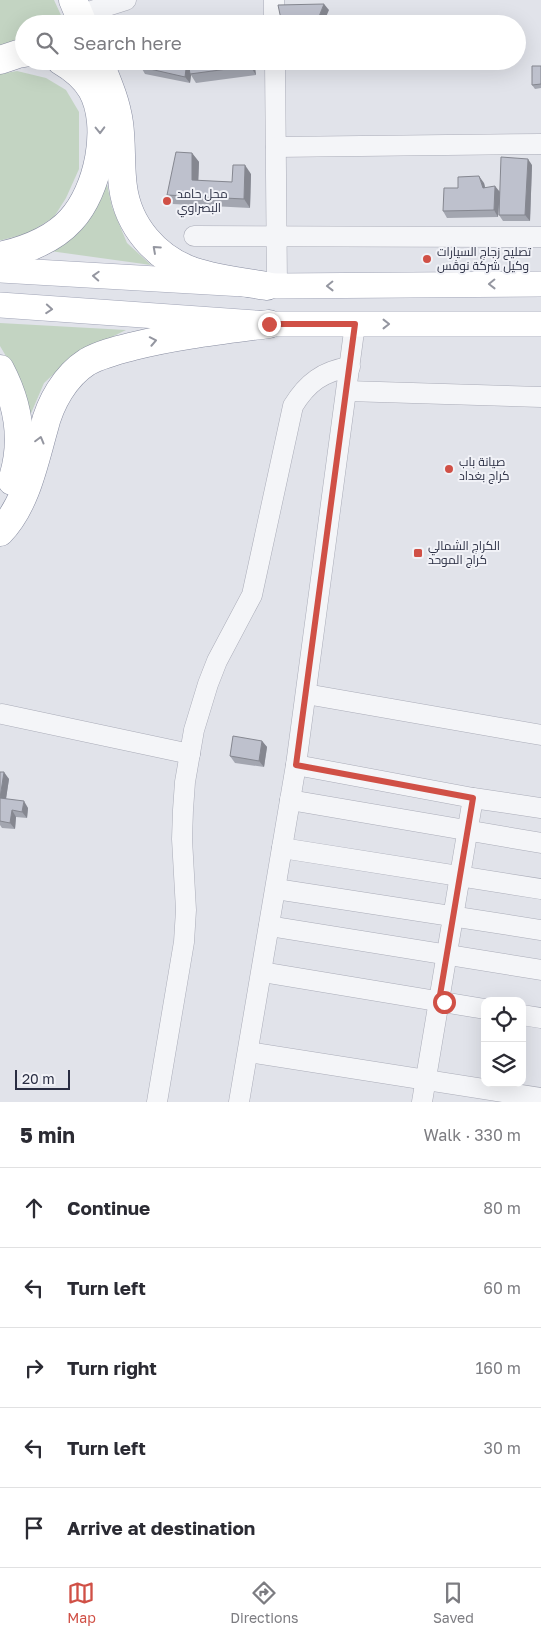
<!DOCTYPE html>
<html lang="en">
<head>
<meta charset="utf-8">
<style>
  :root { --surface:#fff; --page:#f2f2f3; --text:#2b2b33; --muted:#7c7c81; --line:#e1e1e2; --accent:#d05046 }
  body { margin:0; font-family:"Golos Text",Cairo,sans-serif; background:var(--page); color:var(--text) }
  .controls { position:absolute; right:15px; bottom:15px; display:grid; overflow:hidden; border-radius:10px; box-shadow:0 5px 20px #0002 }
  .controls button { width:45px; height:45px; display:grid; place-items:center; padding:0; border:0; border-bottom:1px solid var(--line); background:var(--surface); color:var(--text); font:25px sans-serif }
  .scale { position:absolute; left:15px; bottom:12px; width:55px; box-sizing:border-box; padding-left:5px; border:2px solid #292d42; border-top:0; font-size:14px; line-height:18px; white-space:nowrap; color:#292d42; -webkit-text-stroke:4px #f1f2f7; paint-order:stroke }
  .stop { position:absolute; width:15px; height:15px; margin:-11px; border:4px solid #d05046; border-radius:50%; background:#fff }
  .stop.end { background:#d05046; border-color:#fff; box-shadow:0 1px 5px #0008 }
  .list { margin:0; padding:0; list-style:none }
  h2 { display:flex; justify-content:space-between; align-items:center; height:65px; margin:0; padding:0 20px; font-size:21px }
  h2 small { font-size:16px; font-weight:400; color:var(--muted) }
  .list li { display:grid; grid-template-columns:32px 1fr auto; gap:15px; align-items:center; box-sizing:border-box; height:80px; padding:0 20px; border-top:1px solid var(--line) }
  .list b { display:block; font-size:19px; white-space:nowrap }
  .list em { font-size:16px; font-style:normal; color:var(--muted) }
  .icon { flex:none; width:28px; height:28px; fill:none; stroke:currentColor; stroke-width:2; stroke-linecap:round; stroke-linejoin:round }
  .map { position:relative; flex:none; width:541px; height:1102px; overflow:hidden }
  .search { position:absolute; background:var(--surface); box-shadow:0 5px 20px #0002; left:15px; right:15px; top:15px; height:55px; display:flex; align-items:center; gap:12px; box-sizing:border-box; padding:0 18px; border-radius:28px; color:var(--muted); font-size:19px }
  .sheet { height:465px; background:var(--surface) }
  nav { display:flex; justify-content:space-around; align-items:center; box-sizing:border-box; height:70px; border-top:1px solid var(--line); background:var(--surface); font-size:14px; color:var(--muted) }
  nav a { display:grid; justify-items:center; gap:2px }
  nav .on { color:var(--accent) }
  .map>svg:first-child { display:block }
  .green { fill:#c3d4c2 }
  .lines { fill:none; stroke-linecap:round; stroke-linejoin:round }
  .minor-casing { stroke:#aaacb8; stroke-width:21 }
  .major-casing { stroke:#a0a4b6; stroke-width:26 }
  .highway-casing { stroke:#888da1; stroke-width:29 }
  .minor { stroke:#f4f5f8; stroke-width:20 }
  .major { stroke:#fff; stroke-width:25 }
  .highway { stroke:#fff; stroke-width:28 }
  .wall { fill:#a3a6b0 }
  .shaded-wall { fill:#858790 }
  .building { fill:#bec1cd; stroke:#858790 }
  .oneway { stroke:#9496a0 }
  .route { stroke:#d05046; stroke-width:6 }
  .poi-dot { fill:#d05046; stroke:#f1f2f7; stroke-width:2 }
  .labels { text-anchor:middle; stroke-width:4; stroke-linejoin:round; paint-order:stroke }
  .poi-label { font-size:12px; fill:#292d42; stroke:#f1f2f7; text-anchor:start }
</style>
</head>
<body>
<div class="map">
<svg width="541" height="1102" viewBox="0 0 541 1102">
  <rect width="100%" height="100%" fill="#e1e3ea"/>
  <g class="green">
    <path d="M0,0H54L65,24H24V44L0,49Z"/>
    <path d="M17,71L46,78L66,90L79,112V169L66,198L54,217L29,233L2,240H0V74Z"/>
    <path d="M103,166L112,207L127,243L151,265L50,251Z"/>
    <path d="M0,323L126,330L73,356L44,383L26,425L16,373L0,346Z"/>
  </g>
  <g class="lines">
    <g class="minor-casing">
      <g id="minor">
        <path d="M274,0V24"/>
        <path d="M79,15L126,0"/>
        <path d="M275,61L277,286"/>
        <path d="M276,147L541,144"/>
        <path d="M194,236L541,237"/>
        <path d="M347,391L541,397"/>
        <path d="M306,694L541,735"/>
        <path d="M2,714L190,754"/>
        <path d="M296,765L473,798L541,808"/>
        <path d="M290,800L541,843"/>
        <path d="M282,848L541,889"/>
        <path d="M276,889L541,930"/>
        <path d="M269,926L541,970"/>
        <path d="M262,972L485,1009"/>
        <path d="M522,1015L541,1018"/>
        <path d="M248,1052L541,1098"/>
        <path d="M157,1102L184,942L186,910L182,839L183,810L185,782L194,730L208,684L217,661L252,595L293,406C307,383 323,371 350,367"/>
        <path d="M239,1102L296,765L355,324"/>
        <path d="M422,1102L473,798"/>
      </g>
    </g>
    <g class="major-casing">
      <g id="major">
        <path d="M0,270L277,286L541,284"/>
        <path d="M0,305L269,324H541"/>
      </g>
    </g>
    <g class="highway-casing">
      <g id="highway">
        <path d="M73,0L83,24"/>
        <path d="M0,60L18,54L24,53"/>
        <path d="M99,61C107,81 116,101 119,123C122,144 120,166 123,187C128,226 156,258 192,271C216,279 242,282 267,286"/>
        <path d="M0,256C26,250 53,240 71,220C98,191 112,126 92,90C85,78 73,68 61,61"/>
        <path d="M0,369C19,405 25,442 12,481"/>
        <path d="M0,532C26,505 34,463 44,428C50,403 65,376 87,362C101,354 118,350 134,346C178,335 224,330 269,324"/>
      </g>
    </g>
    <use href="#minor" class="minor"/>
    <use href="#major" class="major"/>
    <use href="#highway" class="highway"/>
  </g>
  <g class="wall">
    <path d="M142,61H254L256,75L196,83L191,75L190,83L145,74L141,67Z"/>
    <path d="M541,66V88L535,89L532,85Z"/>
    <path d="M192,153L199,162L198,181L232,182L251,174L250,208L173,204L167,195Z"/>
    <path d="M532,165L530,221H503L499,215V198L498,217L447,218L443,211L484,183L485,188L500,192Z"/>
    <path d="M262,741L267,747L264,767L235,763L230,756Z"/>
    <path d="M0,772L9,779L6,799L28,808L27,818L16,817L15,829L2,828L0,825Z"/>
  </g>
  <g class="shaded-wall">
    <path d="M324,4L329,10L323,24H316Z"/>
    <path d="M187,61H192L190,74L191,75L190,83L185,77Z"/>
    <path d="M249,61H254L256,75L250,66Z"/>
    <path d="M192,153L199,162L198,190L192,180Z"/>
    <path d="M528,159L532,165L530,221L525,215Z"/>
    <path d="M245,165L251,174L250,208L244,199Z"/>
    <path d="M479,176L484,183L487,195L483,188Z"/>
    <path d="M495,186L500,192L498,217L494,210Z"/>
    <path d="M262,741L267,747L264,767L259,761Z"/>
    <path d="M4,772L9,779L5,805L0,798Z"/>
    <path d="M24,801L28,808L27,818L22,812Z"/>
    <path d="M12,810L16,817L15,829L10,823Z"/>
  </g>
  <g class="building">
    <path d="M324,4L316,24H282L278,5Z"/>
    <path d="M142,61H187L185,77L141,67Z"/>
    <path d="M188,61H249L250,66L190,74Z"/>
    <path d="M532,66H541V84L532,85Z"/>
    <path d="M176,152L192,153V180L232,182L233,165H245L244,199L167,195Z"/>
    <path d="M501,157L528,159L525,215H499Z"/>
    <path d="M479,176L483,188L495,186L494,210L443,211L444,188H458V177Z"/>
    <path d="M233,736L262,741L259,761L230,756Z"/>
    <path d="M0,772H4L0,798L24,801L22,812L12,810L10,823L0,821Z"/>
  </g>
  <defs><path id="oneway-chevron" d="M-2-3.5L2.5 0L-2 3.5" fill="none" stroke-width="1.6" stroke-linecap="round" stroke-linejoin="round" transform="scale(1.25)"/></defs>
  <g class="oneway">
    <use href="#oneway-chevron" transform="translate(100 130) rotate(89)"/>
    <use href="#oneway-chevron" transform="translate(156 249) rotate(-138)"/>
    <use href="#oneway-chevron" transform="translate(96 276) rotate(-177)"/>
    <use href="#oneway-chevron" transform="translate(492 284) rotate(179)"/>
    <use href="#oneway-chevron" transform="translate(330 286) rotate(179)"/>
    <use href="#oneway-chevron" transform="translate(49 309) rotate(4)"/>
    <use href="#oneway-chevron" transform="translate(386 324)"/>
    <use href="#oneway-chevron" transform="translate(153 341) rotate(-11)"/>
    <use href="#oneway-chevron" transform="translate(40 440) rotate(-75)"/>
  </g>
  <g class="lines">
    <path class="route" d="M269,324H355L296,765L473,798L439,1001L444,1002"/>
  </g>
  <g class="poi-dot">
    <circle cx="167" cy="201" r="5"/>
    <circle cx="427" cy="259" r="5"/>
    <circle cx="449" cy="469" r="5"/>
    <rect x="413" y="548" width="10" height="10" rx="2.5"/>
  </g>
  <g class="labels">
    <g class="poi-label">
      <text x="177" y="198">محل حامد<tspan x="177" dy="14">البصراوي</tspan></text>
      <text x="437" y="256">تصليح زجاج السيارات<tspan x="437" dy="14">وكيل شركة نوڤس</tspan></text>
      <text x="459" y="466">صيانة باب<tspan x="459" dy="14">كراج بغداد</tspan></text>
      <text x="428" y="550">الكراج الشمالي<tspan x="428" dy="14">كراج الموحد</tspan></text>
    </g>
  </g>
</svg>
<div class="controls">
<button><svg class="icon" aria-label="locate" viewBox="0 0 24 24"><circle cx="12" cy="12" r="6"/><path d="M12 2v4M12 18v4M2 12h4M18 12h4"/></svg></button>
<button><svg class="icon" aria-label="layers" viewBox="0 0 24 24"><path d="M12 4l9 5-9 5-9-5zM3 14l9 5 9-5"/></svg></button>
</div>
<div class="scale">20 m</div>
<div class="stop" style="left:444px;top:1002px"></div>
<div class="stop end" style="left:269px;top:324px"></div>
<div class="search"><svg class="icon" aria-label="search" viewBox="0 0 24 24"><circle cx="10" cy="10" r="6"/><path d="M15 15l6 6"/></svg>Search here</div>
</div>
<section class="sheet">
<h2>5 min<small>Walk · 330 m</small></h2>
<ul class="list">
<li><svg class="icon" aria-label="ahead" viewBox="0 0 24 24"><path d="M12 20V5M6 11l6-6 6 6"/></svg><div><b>Continue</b></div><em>80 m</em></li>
<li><svg class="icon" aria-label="left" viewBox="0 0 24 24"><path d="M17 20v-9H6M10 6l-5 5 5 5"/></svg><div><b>Turn left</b></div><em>60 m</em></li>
<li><svg class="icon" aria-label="right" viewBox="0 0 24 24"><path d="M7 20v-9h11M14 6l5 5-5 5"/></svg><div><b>Turn right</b></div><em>160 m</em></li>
<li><svg class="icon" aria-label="left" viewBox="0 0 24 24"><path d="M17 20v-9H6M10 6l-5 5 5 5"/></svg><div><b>Turn left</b></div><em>30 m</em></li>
<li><svg class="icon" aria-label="arrive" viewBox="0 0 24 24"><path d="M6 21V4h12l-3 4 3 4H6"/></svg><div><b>Arrive at destination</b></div></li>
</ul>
</section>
<nav>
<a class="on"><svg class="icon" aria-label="map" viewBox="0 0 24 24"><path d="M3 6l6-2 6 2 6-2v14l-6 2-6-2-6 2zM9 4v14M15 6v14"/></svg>Map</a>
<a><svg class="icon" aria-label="directions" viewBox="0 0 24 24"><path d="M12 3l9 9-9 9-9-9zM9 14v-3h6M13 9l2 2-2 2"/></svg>Directions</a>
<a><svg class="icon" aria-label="saved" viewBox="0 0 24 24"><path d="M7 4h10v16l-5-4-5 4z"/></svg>Saved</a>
</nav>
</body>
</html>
